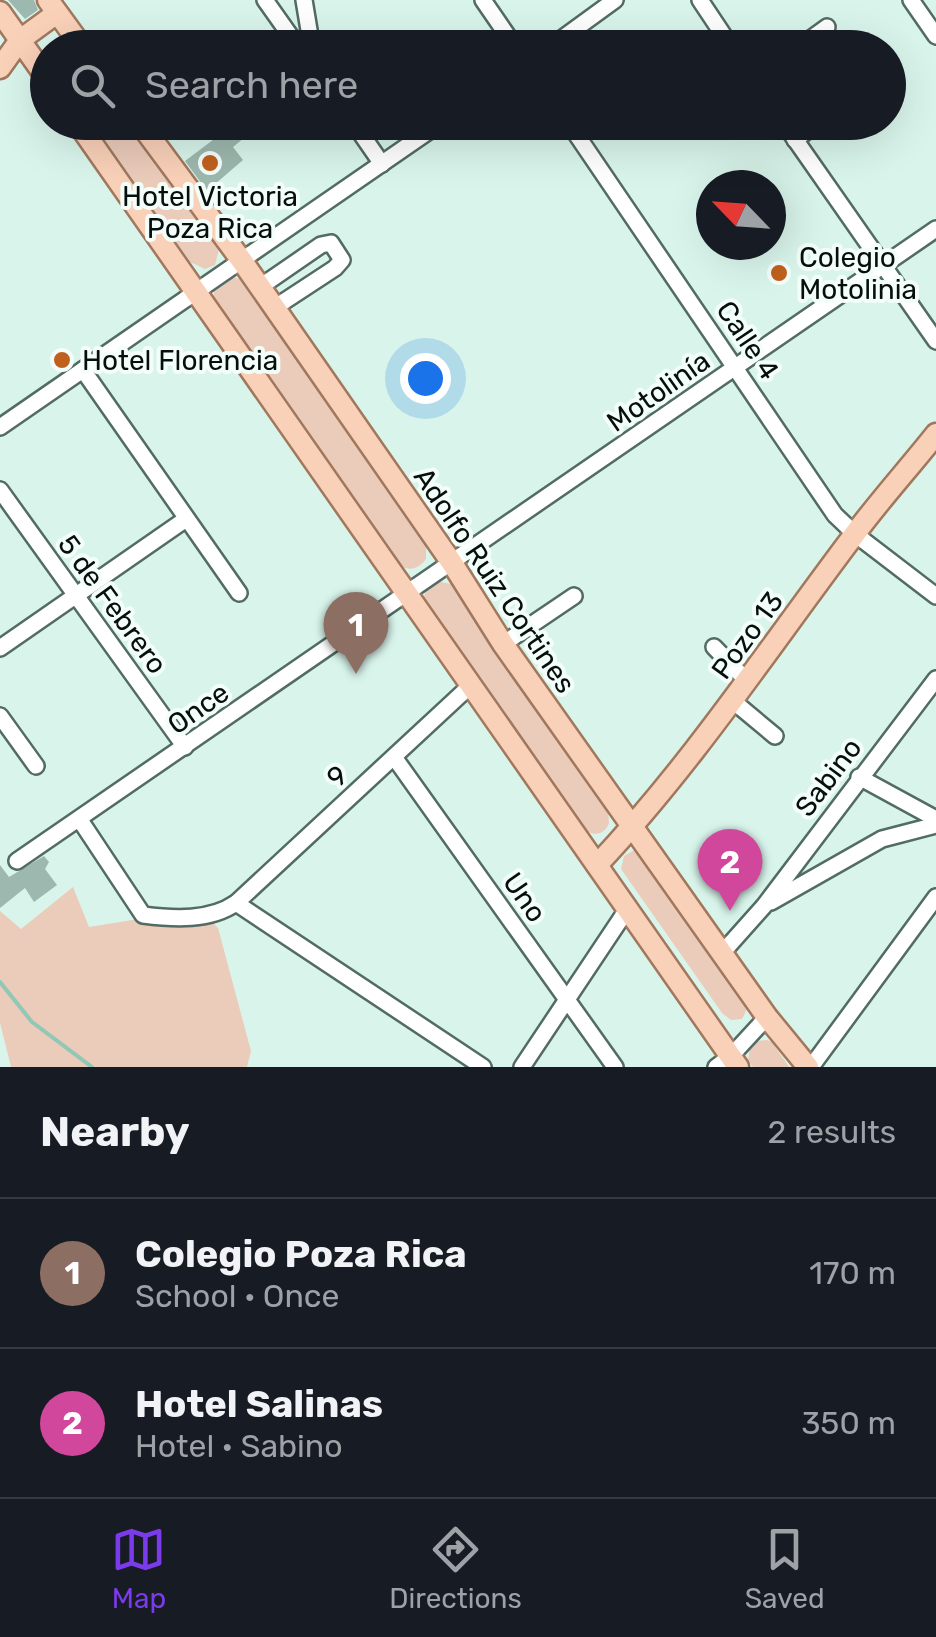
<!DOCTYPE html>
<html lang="en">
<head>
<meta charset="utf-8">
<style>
  :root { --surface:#171b24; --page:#20242c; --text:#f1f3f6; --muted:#9ea1a6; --line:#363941; --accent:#7c3aed }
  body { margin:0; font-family:Rubik,sans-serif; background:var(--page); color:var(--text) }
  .compass { position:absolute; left:696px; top:170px; width:90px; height:90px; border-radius:50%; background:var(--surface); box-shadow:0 10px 40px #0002; rotate:295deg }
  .you { position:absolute; left:425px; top:378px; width:35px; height:35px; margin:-25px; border:8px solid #fff; border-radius:50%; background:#1a73e8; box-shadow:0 0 0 15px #1a73e833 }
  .badge { display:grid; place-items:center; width:65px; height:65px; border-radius:50%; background:var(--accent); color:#fff; font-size:32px; font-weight:700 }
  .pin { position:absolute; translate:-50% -82px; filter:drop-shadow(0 2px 5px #0008) }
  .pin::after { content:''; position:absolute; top:52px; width:35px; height:30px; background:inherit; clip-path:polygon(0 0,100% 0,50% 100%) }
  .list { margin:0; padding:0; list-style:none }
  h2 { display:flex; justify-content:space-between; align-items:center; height:130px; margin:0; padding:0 40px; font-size:42px }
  h2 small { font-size:32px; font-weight:400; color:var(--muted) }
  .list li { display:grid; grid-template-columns:65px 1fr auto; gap:30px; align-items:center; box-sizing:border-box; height:150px; padding:0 40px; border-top:2px solid var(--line) }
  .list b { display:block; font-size:38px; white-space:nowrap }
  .list p { margin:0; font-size:32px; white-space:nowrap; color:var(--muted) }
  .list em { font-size:32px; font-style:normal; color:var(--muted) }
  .icon { flex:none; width:55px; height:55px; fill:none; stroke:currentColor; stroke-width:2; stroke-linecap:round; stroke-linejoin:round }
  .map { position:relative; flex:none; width:936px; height:1067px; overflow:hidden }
  .search { position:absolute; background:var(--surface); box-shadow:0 10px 40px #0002; left:30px; right:30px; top:30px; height:110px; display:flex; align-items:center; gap:25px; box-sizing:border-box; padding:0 35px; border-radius:55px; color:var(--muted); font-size:38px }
  .sheet { height:430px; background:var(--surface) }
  nav { display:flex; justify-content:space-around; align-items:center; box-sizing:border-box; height:140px; border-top:2px solid var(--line); background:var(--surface); font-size:28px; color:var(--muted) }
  nav a { display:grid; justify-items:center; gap:5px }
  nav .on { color:var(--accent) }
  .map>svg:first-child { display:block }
  .green { fill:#ebcbba }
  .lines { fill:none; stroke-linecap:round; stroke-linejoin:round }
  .stream { stroke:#90c7b5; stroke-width:4 }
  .building { fill:#9db8ae }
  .minor-casing { stroke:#526b63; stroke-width:20 }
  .major-casing { stroke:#a1785d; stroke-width:25 }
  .minor { stroke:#fff; stroke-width:15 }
  .major { stroke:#f9d0b8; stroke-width:20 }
  .poi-dot { fill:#c0601d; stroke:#f3fefa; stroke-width:4 }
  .labels { text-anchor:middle; stroke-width:8; stroke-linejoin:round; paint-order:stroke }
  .poi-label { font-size:28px; fill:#060f0c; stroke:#f3fefa; text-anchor:start }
  .street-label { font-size:28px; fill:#060f0c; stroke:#f3fefa }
</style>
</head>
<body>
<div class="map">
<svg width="936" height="1067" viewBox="0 0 936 1067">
  <rect width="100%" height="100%" fill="#d9f5eb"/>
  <g class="green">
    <path d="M93,123H131L219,249L215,265L205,269L190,262Z"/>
    <path d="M229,276L240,279L426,547V559C418,570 407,572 396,563L213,300L215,284Z"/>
    <path d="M436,581L451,584L608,812L609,823C605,834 595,837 585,830L423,600L427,586Z"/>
    <path d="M636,849L749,1005L742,1019L731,1020L722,1013L621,869L624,856Z"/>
    <path d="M73,887L89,927L200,909L218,928L251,1051L247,1067H11L0,1023V911L21,929Z"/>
    <path d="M767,1040L772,1042L789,1067H753L748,1060L750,1047L758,1041Z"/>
  </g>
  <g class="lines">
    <path class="stream" d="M0,982L32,1022L92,1067"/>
  </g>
  <g class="building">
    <path d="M8,0H34L38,10L25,19Z"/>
    <path d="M234,124L244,138L233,147L243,160L207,191L185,161Z"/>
    <path d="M44,856L49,862L45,869L57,885L34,902L25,888L0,908V865L9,877Z"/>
  </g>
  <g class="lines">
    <g class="minor-casing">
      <g id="minor">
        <path d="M265,0L299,48"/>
        <path d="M304,0L312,48"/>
        <path d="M483,0L516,48"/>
        <path d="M700,0L732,48"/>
        <path d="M911,0L936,36"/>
        <path d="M549,48L615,0"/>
        <path d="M798,48L827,27"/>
        <path d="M353,122L382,164"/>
        <path d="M568,122L835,515L855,534L936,596"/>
        <path d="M783,122L936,341"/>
        <path d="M795,140L819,122"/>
        <path d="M260,287L321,245L331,243L342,260L335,268L274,308"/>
        <path d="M83,370L239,593"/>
        <path d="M0,427L442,122"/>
        <path d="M0,490L185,747"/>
        <path d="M503,644L574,596"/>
        <path d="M714,647L748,682"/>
        <path d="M0,648L186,519"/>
        <path d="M733,701L775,736"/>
        <path d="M0,716L36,766"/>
        <path d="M394,757L615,1067"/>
        <path d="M859,777L936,819"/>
        <path d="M80,820L143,915C174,919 210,921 236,903L471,685"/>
        <path d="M17,861L936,229"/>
        <path d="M771,902L882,839L936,825"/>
        <path d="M236,903L483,1067"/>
        <path d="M723,952L764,906L936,679"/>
        <path d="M522,1067L628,908"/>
        <path d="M716,1067L731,1056L767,1017"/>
        <path d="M811,1067L936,897"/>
      </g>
    </g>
    <g class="major-casing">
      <g id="major">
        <path d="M48,0L83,48"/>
        <path d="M0,12L48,80"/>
        <path d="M0,68L20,40L57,13"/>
        <path d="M77,122L738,1067"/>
        <path d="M139,122L242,261L452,563L503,644L767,1017L808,1067"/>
        <path d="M597,865C693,763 770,646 854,535C880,500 909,468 936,434"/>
      </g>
    </g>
    <use href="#minor" class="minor"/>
    <use href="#major" class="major"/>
  </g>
  <g class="poi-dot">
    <circle cx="210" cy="163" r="10"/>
    <circle cx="779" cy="273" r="10"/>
    <circle cx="62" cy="360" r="10"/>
  </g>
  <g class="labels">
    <g class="poi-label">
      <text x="210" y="206" text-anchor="middle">Hotel Victoria<tspan x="210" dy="32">Poza Rica</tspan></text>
      <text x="799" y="267">Colegio<tspan x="799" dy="32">Motolinia</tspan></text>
      <text x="82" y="370">Hotel Florencia</text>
    </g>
    <g class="street-label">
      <text transform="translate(748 340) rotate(56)" y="10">Calle 4</text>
      <text transform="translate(658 391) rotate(-35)" y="10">Motolinía</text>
      <text transform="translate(495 580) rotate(56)" y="10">Adolfo Ruiz Cortines</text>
      <text transform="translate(113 604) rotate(54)" y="10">5 de Febrero</text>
      <text transform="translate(747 635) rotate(-54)" y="10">Pozo 13</text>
      <text transform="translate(198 708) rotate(-35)" y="10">Once</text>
      <text transform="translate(337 776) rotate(-43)" y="10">9</text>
      <text transform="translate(828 777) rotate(-53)" y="10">Sabino</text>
      <text transform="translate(525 897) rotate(55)" y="10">Uno</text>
    </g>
  </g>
</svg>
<svg class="compass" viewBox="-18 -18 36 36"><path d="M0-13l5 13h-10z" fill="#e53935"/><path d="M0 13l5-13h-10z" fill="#9ea1a6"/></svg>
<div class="you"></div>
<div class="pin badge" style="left:356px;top:674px;background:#8d6e63">1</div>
<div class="pin badge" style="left:730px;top:911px;background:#d1479c">2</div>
<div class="search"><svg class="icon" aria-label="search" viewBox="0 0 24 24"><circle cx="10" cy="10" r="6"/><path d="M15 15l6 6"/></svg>Search here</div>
</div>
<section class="sheet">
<h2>Nearby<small>2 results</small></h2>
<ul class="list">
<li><span class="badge" style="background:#8d6e63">1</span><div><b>Colegio Poza Rica</b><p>School · Once</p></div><em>170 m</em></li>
<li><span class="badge" style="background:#d1479c">2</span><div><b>Hotel Salinas</b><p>Hotel · Sabino</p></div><em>350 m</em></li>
</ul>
</section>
<nav>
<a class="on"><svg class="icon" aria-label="map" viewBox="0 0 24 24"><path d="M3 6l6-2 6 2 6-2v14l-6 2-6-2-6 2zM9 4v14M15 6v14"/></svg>Map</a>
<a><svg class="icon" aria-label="directions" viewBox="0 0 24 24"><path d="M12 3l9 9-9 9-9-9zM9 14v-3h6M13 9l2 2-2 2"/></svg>Directions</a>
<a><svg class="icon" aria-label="saved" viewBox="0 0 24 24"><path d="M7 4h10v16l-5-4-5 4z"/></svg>Saved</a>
</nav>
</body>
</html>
